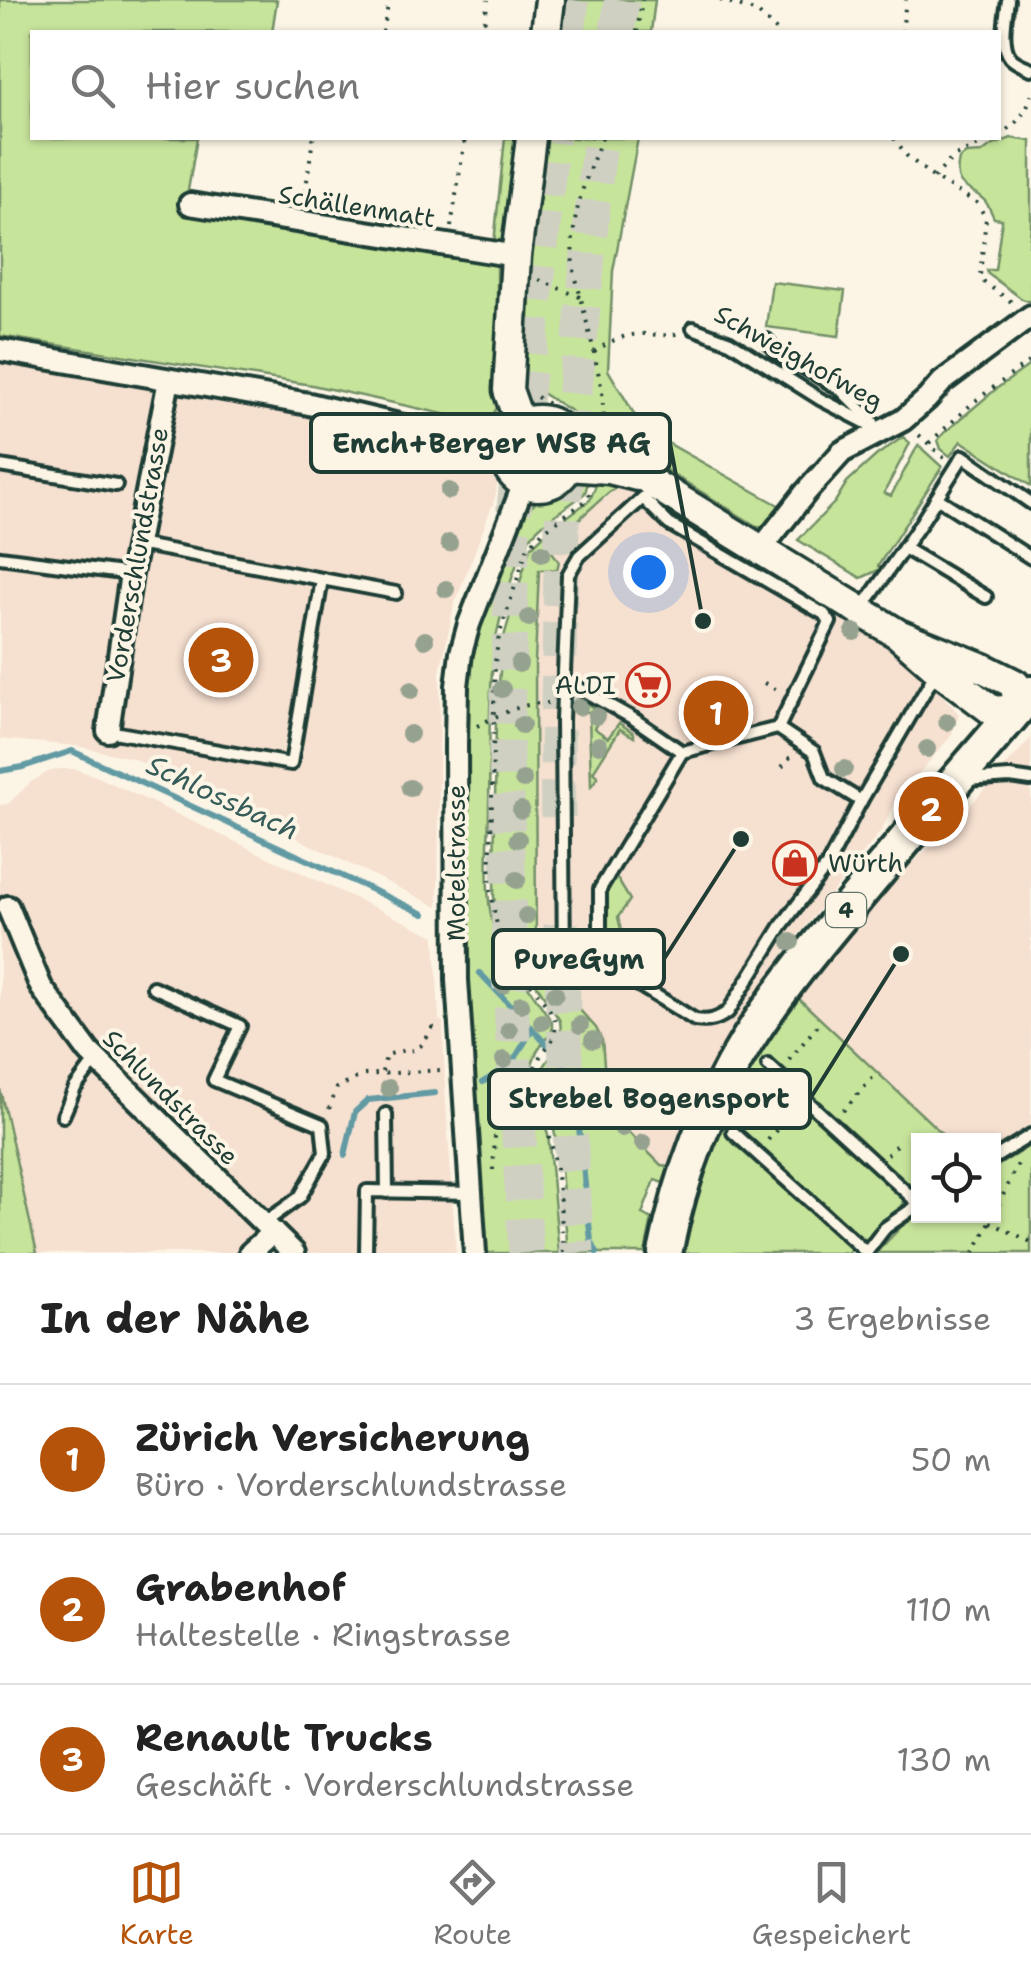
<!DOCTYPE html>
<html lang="de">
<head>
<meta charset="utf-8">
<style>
  :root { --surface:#fff; --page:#f2f2f2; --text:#222; --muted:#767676; --line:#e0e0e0; --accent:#b45309 }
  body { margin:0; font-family:"Shantell Sans",sans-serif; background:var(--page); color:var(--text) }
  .controls { position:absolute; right:30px; bottom:30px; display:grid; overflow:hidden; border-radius:0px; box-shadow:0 2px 8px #0004 }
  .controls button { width:90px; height:90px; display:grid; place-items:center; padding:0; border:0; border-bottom:2px solid var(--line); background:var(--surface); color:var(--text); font:50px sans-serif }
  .you { position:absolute; left:648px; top:572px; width:35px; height:35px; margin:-25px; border:8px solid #fff; border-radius:50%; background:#1a73e8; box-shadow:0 0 0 15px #1a73e833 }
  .badge { display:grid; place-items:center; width:65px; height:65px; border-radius:50%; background:var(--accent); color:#fff; font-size:32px; font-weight:700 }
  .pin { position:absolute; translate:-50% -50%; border:5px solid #fff; box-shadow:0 2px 10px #0006 }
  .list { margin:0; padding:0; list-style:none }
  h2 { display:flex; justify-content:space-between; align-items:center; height:130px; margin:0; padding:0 40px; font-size:42px }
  h2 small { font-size:32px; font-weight:400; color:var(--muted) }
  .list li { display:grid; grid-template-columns:65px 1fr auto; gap:30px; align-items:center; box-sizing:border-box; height:150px; padding:0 40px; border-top:2px solid var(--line) }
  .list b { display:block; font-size:38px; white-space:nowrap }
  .list p { margin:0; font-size:32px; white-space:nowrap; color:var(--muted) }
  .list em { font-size:32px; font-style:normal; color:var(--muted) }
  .icon { flex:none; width:55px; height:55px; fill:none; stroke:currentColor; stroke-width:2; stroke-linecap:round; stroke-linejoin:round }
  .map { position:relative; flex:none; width:1031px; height:1253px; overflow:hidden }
  .search { position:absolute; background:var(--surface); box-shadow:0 2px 8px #0004; left:30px; right:30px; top:30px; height:110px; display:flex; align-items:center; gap:25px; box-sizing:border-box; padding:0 35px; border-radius:0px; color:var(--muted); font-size:38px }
  .sheet { height:580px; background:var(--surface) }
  nav { display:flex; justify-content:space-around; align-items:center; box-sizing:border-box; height:140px; border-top:2px solid var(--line); background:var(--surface); font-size:28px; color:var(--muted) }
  nav a { display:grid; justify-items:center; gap:5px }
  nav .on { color:var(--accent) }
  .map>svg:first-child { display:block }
  .built { fill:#f6e0d0 }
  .green { fill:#c7e49b; stroke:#739068; stroke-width:2.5 }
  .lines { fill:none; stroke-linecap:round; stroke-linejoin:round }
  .stream { stroke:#629aa4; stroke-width:6 }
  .highway-tunnel { stroke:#d0d0c2; stroke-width:35; stroke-dasharray:35 18; stroke-linecap:butt }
  .lane-casing { stroke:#1f3d34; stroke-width:18 }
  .street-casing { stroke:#1f3d34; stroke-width:28 }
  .secondary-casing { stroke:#1f3d34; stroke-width:35 }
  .primary-casing { stroke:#1f3d34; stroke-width:40 }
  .path { stroke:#1f3d34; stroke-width:4; stroke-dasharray:2.5 8; stroke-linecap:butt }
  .lane { stroke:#fcf5e5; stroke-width:10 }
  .street { stroke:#fcf5e5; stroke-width:20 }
  .secondary { stroke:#fcf5e5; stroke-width:28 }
  .primary { stroke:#fcf5e5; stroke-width:32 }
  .tree { fill:#95a28f }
  .labels { text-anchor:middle; stroke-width:8; stroke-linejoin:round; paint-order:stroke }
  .shield { fill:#fcf5e5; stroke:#617469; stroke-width:2.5 }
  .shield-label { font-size:22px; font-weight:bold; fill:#1f3d34 }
  .street-label { font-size:25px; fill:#1f3d34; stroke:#fcf5e5 }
  .poi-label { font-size:25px; fill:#1f3d34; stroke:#fcf5e5; text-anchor:end }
  .water-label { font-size:28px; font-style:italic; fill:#355c59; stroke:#fcf5e5 }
  .leader { fill:none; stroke:#1f3d34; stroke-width:4 }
  .callout-dot { fill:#1f3d34; stroke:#fcf5e5; stroke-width:4 }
  .callout { fill:#fcf5e5; stroke:#1f3d34; stroke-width:4 }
  .callout-label { font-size:28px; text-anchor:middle; font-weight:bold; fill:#1f3d34 }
</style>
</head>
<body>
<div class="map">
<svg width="1031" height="1253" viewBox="0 0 1031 1253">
  <rect width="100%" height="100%" fill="#fcf5e5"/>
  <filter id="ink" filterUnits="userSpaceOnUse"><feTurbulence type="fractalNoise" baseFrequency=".01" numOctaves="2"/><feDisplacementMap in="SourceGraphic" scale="20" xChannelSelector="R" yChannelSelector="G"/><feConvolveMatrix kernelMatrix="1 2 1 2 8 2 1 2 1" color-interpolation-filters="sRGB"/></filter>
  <g filter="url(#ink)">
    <g class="built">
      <path d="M0,362L365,425L459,447L457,455L477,463L498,478L495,498L454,606L440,672L438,907L132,758L76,746L0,739Z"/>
      <path d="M622,485L642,488L873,631L917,667L959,714L951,736L900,795L881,831L785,952L740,1017L712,1065L669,1166L662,1165L616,1120L607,1101L602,1040L595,1028L561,989L554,975L536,973L534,730L539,570L547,548L608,492Z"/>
      <path d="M1031,738V1129L994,1154V1140H949L796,996L893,878L938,841Z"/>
      <path d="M59,769H75L96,776L435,936L439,1020L443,1022L445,1087L456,1253H37L0,1089V805L8,804L31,782L48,772Z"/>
    </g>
    <g class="green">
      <path d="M0,0H277L272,32H32V138H197L185,208L497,262V352L494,369L500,404L487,422H480L312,385L0,336Z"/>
      <path d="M564,0H655L651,32H559Z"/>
      <path d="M505,138H523L507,240L500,244L494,243Z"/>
      <path d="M545,138H638L613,271L608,370L643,429L782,507L765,526L758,527L529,385L524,376L523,366L529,322L531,255Z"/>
      <path d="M1011,138L1031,141V227L1029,245L1031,246V302L1022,299L988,274L987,270H995L1002,219L994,218C991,212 989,206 985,201C970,185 952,191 959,159L966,154L982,153L991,146Z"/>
      <path d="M772,282L845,291L839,336L766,327Z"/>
      <path d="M1031,364V486L961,441L950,456L941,449L938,440L944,433L996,389Z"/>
      <path d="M903,437L910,443L884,493L891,496L918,445L942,467L878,566L881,569L861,578L798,540L835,502L847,482L877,455Z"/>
      <path d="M590,475L585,493C565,510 541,520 527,542C515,560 496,629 494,652C488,702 490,754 489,805C489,849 482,900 498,942L552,1022V1031L537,1051L530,1069L535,1099L548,1134L559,1253H486L469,985L466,859V723L469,665L483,613L525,511L541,498Z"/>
      <path d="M600,475L622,484L608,493L548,547L559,561L557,570H539L535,661L536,973L554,974L561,989L596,1028L602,1040L607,1101L616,1120L661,1165L669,1166L663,1183L655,1180L642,1214L652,1219L645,1253H568L561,1169L553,1123L542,1095L541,1071L562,1039L560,1021L503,933L494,897L496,715L503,640L530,548L548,531L590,500Z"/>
      <path d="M581,700L603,714L594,728L608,738L619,723L634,733V737L620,729L593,772L598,777L591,786L589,712L572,710L573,702Z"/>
      <path d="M615,875L630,900L618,917L625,946L617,960L611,961C603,949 601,903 607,889C609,884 612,880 615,875Z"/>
      <path d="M796,996L949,1140H918V1192L911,1189L905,1194C905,1214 883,1226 869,1239H860L849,1253H684C698,1190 717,1126 749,1069C763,1044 780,1020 796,996Z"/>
      <path d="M0,1089L37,1253H0Z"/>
      <path d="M1031,1145V1253H876L902,1226L918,1215L994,1216V1168Z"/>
    </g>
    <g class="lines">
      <g class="stream">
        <path d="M0,771L23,767L72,751L424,914"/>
        <path d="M480,973L563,1062L577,1109L591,1241L597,1253"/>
        <path d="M483,1082L511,1065L532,1030"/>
        <path d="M345,1155L355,1112L368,1100L435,1093"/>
      </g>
      <g class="highway-tunnel">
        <path d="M568,32L572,0"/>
        <path d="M617,32L622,0"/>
        <path d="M558,817L557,752L562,525L596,172L601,138"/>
        <path d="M561,924L563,1007L577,1253"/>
        <path d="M526,1253L510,986L506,754L513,519L552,138"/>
      </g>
      <g class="lane-casing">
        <g id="lane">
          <path d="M1008,0C1006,16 1000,43 1010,57C1015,63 1024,66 1031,69"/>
          <path d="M693,328L730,342L820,399L880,430"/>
          <path d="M767,340L775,350L840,389L873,422"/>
          <path d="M0,466L116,485"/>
          <path d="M656,486L579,556L568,575L562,720L564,964C571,980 584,980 600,978L610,967L695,1020C709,1022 716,1020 728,1012L782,925L827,866L861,801"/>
          <path d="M937,498L1031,558"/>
          <path d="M644,499L669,524L824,614L830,622L778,728L682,752"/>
          <path d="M137,544L396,593"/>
          <path d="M904,548L986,597"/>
          <path d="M0,557L130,574"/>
          <path d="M863,607L919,526L963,456L1031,503"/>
          <path d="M564,680L634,719L682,752L600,889V961L610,967"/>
          <path d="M778,728L814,752L824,778L861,801L932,679L938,673"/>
          <path d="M108,731L291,764L322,579"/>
          <path d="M966,780L1010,777L1031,780"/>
          <path d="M153,987L240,1026L214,1080L322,1125L325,1153L300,1197L264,1223"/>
          <path d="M768,1065L918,1203"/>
          <path d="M386,1114L387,1192"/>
          <path d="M63,1116L75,1088L96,1060"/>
          <path d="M733,1132L866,1252"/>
          <path d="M994,1158L1031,1135"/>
          <path d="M366,1253L367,1191L471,1193"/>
          <path d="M866,1253L885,1228L918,1205"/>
        </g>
      </g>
      <g class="street-casing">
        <g id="street">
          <path d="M190,204L516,256"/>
          <path d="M0,350L309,404L505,450"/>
          <path d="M761,549L806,492L842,452L903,420L927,399L942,382L1031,316"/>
          <path d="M108,731L131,574L169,380"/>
          <path d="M8,907L41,987L89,1052L294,1253"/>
          <path d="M250,1253L273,1232"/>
          <path d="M475,1253L457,980L456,745L457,686L461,653L469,624L524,483"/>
        </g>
      </g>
      <g class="secondary-casing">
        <g id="secondary">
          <path d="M546,32L550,0"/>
          <circle cx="538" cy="453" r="33"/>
          <path d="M520,424L508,390L516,256L531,138"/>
          <path d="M567,435L592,441L617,456L657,486L898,634L983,668L1015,684L1018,709L993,711L940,671L898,634"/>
          <path d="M569,466L609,469L637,476"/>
        </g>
      </g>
      <g class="primary-casing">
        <path id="primary" d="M665,1253C680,1179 707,1105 747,1041C781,987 822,939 863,890C918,824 975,759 1031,693"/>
      </g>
      <g class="path">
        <path d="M720,0L757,12L778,32"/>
        <path d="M383,32L389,0"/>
        <path d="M483,32L488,0"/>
        <path d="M637,32L642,0"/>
        <path d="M902,32L906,0"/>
        <path d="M998,135C1017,125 1025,115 1031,95"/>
        <path d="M602,138C585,179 569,220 573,266L594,352L602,391L604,422"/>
        <path d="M894,138L907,156L934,178L977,203L986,218L980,275L985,283L1013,303"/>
        <path d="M934,178L953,157L995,138"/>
        <path d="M304,202L313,138"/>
        <path d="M451,227L465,138"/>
        <path d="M539,280L580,297"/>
        <path d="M594,352C609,342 620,336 639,334C653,333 665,338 679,333"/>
        <path d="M537,397L559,410"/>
        <path d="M919,435L945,459"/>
        <path d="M929,443L975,401L1031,360"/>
        <path d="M764,683L778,690"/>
        <path d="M477,726C498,715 524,702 548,703"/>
        <path d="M782,767L792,755"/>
        <path d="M789,1060L818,1025"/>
        <path d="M382,1072L386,1056C414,1042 413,1064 433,1027L430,1024"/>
        <path d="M329,1109L337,1088L363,1075L441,1070"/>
        <path d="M843,1111L873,1077"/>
        <path d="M768,1140L794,1109"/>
        <path d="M887,1155L898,1143"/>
        <path d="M493,1170L495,1137L505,1111L534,1070"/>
        <path d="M994,1214L1018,1164"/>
        <path d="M990,1222L1031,1242"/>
        <path d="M564,1253C560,1207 559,1160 543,1116C539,1102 531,1085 534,1071C540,1046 561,1045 554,1016L500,941L490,888L495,662L499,636L527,549L544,530L587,500L590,493"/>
        <path d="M974,1253L993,1216"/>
      </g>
      <use href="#lane" class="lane"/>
      <use href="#street" class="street"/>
      <use href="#secondary" class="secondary"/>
      <use href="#primary" class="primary"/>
    </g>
    <g class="tree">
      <circle cx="449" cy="491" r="9"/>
      <circle cx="449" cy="543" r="9"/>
      <circle cx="542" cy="553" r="9"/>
      <circle cx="446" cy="589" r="9"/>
      <circle cx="529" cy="618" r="9"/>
      <circle cx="854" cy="632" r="9"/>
      <circle cx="425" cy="640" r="9"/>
      <circle cx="519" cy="664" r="9"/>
      <circle cx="502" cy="689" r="9"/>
      <circle cx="411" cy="690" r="9"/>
      <circle cx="579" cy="707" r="9"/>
      <circle cx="596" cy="716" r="9"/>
      <circle cx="947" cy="722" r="9"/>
      <circle cx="522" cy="725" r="9"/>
      <circle cx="410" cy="734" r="9"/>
      <circle cx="599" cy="745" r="9"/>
      <circle cx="927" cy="749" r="9"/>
      <circle cx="844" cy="769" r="9"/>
      <circle cx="523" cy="780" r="9"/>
      <circle cx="410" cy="788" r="9"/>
      <circle cx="521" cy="810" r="9"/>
      <circle cx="518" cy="839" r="9"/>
      <circle cx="517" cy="880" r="9"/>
      <circle cx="526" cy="916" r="9"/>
      <circle cx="791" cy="942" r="9"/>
      <circle cx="503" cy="985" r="9"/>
      <circle cx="555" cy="994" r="9"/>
      <circle cx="521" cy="1004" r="9"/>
      <circle cx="542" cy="1022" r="9"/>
      <circle cx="580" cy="1025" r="9"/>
      <circle cx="509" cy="1030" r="9"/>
      <circle cx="593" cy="1040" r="9"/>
      <circle cx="504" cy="1060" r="9"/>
      <circle cx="596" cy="1078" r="9"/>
      <circle cx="389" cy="1088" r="9"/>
      <circle cx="622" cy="1128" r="9"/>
      <circle cx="643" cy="1143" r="9"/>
    </g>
  </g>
  <defs>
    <g id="supermarket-ring" transform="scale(2.25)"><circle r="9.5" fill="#fcf5e5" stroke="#c8321e" stroke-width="1.5"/><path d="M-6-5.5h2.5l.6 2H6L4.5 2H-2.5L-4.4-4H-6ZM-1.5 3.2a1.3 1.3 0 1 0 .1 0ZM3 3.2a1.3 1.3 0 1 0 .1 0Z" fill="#c8321e"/></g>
    <g id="shop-ring" transform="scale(2.25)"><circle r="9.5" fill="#fcf5e5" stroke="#c8321e" stroke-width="1.5"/><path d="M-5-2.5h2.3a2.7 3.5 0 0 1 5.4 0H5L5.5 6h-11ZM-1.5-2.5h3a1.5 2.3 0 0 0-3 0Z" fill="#c8321e"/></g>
  </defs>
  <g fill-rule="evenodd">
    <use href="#supermarket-ring" x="648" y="685"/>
    <use href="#shop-ring" x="795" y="863"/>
  </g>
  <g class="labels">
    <rect class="shield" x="826" y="893" width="40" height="34" rx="8"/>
    <g class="shield-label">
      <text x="846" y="918">4</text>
    </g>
    <g class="street-label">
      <text transform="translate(357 206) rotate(9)" y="9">Schällenmatt</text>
      <text transform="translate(799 357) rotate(29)" y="9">Schweighofweg</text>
      <text transform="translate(137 555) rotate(-80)" y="9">Vorderschlundstrasse</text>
      <text transform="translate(456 863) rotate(-90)" y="9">Motelstrasse</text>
      <text transform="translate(171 1097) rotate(45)" y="9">Schlundstrasse</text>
    </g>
    <g class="poi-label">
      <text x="616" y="694">ALDI</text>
      <text x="828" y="872" text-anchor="start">Würth</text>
    </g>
    <g class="water-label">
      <text transform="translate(223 797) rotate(25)" y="10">Schlossbach</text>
    </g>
  </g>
  <path class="leader" d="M703 621L670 443M741 839L664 959M901 954L810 1099"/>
  <g class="callout-dot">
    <circle cx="703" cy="621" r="10"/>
    <circle cx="741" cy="839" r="10"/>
    <circle cx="901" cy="954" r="10"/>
  </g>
  <g class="callout">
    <rect x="311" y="414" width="359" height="58" rx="10"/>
    <rect x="493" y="930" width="171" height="58" rx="10"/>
    <rect x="489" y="1070" width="321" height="58" rx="10"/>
  </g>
  <g class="callout-label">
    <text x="491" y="453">Emch+Berger WSB AG</text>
    <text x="579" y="969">PureGym</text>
    <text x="649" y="1108">Strebel Bogensport</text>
  </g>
</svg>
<div class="controls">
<button><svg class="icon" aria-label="locate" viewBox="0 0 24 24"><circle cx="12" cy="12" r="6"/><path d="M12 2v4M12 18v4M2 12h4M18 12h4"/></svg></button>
</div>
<div class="you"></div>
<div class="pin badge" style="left:716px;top:713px">1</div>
<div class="pin badge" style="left:931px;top:809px">2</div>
<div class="pin badge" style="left:221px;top:660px">3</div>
<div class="search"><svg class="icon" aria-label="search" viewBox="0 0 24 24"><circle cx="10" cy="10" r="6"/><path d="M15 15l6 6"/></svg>Hier suchen</div>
</div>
<section class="sheet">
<h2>In der Nähe<small>3 Ergebnisse</small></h2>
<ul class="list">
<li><span class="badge">1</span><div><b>Zürich Versicherung</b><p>Büro · Vorderschlundstrasse</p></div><em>50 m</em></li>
<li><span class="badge">2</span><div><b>Grabenhof</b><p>Haltestelle · Ringstrasse</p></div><em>110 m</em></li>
<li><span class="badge">3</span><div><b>Renault Trucks</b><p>Geschäft · Vorderschlundstrasse</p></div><em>130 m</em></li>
</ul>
</section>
<nav>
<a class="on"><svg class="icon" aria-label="map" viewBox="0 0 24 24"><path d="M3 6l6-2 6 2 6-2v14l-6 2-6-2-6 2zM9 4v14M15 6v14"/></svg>Karte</a>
<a><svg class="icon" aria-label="directions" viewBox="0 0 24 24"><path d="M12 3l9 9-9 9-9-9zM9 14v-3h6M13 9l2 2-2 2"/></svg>Route</a>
<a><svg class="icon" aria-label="saved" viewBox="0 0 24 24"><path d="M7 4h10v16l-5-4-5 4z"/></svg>Gespeichert</a>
</nav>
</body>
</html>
